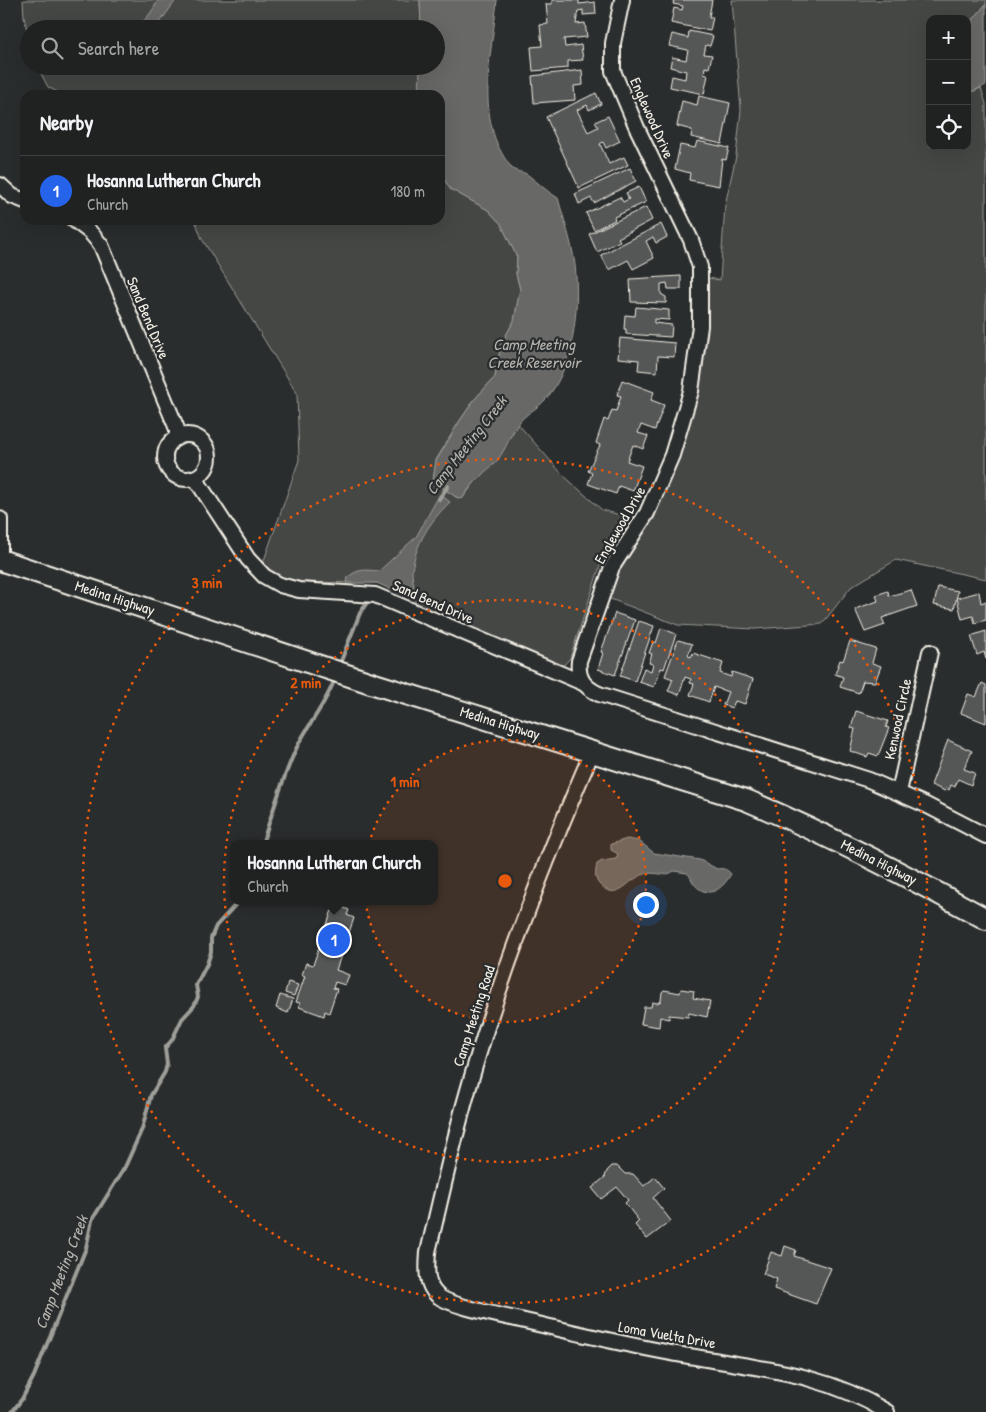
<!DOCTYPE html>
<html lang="en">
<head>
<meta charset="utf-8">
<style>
  :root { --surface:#202222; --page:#282a2a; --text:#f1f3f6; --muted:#a2a4a5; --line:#3d3f40; --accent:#2563eb }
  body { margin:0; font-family:"Patrick Hand",sans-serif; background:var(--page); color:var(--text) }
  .controls { position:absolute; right:15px; top:15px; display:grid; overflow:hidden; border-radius:10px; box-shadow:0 5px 20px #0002 }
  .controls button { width:45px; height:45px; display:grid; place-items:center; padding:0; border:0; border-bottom:1px solid var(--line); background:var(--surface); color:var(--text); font:25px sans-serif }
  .you { position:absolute; left:645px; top:904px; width:18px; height:18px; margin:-12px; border:4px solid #fff; border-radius:50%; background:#1a73e8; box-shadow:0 0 0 8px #1a73e833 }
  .badge { display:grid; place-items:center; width:32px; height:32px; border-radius:50%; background:var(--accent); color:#fff; font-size:16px; font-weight:700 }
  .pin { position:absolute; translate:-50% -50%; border:2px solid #fff; box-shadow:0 1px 5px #0006 }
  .popup { position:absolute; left:230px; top:840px; width:208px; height:65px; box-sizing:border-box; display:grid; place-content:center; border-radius:10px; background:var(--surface); filter:drop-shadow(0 1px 4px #0005); font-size:16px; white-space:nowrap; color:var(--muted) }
  .popup b { font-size:19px; color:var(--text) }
  .popup::after { content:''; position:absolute; left:50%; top:100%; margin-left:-10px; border:10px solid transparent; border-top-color:var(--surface) }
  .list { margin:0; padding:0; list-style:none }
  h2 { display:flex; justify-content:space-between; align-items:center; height:65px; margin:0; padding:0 20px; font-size:21px }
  h2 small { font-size:16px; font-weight:400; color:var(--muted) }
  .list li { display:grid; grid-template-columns:32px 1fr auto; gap:15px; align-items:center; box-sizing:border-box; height:70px; padding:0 20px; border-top:1px solid var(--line) }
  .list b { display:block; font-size:19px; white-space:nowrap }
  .list p { margin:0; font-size:16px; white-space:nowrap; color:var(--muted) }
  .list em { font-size:16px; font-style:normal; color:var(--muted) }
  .icon { flex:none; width:28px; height:28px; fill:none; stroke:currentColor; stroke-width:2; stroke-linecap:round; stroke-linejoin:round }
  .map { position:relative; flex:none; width:986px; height:1412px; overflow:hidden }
  .search { position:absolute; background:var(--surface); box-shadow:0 5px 20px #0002; left:20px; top:20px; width:425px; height:55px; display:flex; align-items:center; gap:12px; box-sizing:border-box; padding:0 18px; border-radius:28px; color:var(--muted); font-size:19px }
  .panel { position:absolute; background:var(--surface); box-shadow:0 5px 20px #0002; left:20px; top:90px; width:425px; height:135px; border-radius:15px }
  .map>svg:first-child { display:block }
  .green { fill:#444645; stroke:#9c9c96 }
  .water { fill:#676866; stroke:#9f9f9a }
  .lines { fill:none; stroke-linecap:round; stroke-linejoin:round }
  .stream { stroke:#9f9f9a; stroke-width:4 }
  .building { fill:#555756; stroke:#f4f1e8 }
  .street-casing { stroke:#f4f1e8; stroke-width:18 }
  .secondary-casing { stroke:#f4f1e8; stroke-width:24 }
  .street { stroke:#2a2d2e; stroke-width:14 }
  .secondary { stroke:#2a2d2e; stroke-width:20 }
  .ring { fill:none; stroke:#e8590c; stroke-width:2.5; stroke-dasharray:2.5 5 }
  .labels { text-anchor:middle; stroke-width:4.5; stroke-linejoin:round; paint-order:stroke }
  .street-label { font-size:15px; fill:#f4f1e8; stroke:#2a2d2e }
  .water-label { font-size:16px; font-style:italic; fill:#b5b3ae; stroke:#2a2d2e }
  .centre { fill:#e8590c; stroke:#2a2d2e; stroke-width:2.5 }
  .ring-label { font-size:15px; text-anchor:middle; font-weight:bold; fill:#e8590c; stroke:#2a2d2e; stroke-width:4.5; stroke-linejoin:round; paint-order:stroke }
</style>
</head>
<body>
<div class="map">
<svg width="986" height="1412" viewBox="0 0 986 1412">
  <rect width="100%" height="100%" fill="#2a2d2e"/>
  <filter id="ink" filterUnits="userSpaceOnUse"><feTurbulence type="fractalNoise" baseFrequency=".02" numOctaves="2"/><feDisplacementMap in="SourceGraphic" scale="10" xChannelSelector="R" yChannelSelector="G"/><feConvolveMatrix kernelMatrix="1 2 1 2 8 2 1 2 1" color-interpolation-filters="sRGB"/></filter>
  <g filter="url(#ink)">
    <g class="green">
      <path d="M23,0H420L421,29H29V40L24,17Z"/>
      <path d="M732,0H986V4L967,27V19H930V146H967V94L981,88L986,104V579L896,560L851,587L822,624L755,629L678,625L608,598L625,553L649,524L659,505L695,403L701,376L708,278L720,280L725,205L736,156L741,110Z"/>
      <path d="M37,66H420V92L419,95H63L48,87Z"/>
      <path d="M440,172L450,189L488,210L501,224L517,257L516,274L520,289L514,321L501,344L495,377L474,400L459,422L436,460L433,481L456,497L462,499L485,469L493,465L518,424L563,475L602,510L634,519L602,560L570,658L564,665L559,667L448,622L401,592L377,583L286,582L262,566L299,460L297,393L202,239L195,220H440Z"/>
    </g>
    <g class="water">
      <path d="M158,0H176L161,21L152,29H73C108,6 131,55 158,0Z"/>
      <path d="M420,0H497C492,55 473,119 511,167C516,173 523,171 528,175C539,183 547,192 558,198C564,220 572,243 575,265C580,306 574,369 545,400C537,409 526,413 519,423C509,435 505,454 493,465C481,475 471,485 462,499L456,497L433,481L436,461L459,422L474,400L495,377L501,344L514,321L520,289L516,274L517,257L501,224L488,210L450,189L440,172V95H419L420,66H436V29H421Z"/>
      <path d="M986,4V85L967,94V27Z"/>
      <path d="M440,494L450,502C430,521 415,544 412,572C412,581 417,591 412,599L377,583H347L348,577C359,568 366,570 379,571L416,537Z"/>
      <path d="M627,839L639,841L654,853L700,860L717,869C723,868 727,869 731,874C724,887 710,900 696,886C691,882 692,877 687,873L674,871C664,878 656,871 645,874C628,878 619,902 601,886C594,880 595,873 597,864L602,861L616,859L618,854L611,850V844Z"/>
    </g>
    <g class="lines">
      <g class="stream">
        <path d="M439,499L448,486"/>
        <path d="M339,666L360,613L370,598"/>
        <path d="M262,844C273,812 282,779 296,749C308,724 327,703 335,678"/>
        <path d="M12,1412L22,1399L34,1376L86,1248L92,1220L125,1167L142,1129L151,1095L165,1072L167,1064L165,1048L172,1040L182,1019L194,1006L198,997L196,985L207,964L211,952V938L216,926L239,901"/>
      </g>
    </g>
    <g class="building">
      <path d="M552,0H579V4L595,2L596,14L583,15V10L578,11L576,24L585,23L587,37L564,39L565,47L581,45L583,60L568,61V68L533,71L531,47L542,46L540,25L548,24L546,4H552Z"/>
      <path d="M674,0H712L709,17H713L710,31L671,23L674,8L682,10L683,6L673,4Z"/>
      <path d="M689,31L713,36L710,46L706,45L704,54L712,55L709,68L705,67L704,74L708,75L704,94L670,87L672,76L685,79L686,71L670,67L672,57L686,60L688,50L669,46L672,34L688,38Z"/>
      <path d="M582,70L583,85L574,86L575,100L534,103L532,76Z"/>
      <path d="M596,93L601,104L589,110L587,105L577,110L588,132L598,127L595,122L608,116L620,141L606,148L603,142L600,144L609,164L624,157L628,165L579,188L546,117Z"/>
      <path d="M699,96L730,103L722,144L691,137L692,130L677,126L682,101L697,105Z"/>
      <path d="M697,141L729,148L726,160L722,159L719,186L689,180L690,173L675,169L680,145L695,148Z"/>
      <path d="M630,168L636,181L594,203L591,198L579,204L575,194Z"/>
      <path d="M639,187L646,202L614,217L615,220L594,230L586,213L620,197L623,202L629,199L626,193Z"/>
      <path d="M646,207L652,220L618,238L620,241L597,252L589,234Z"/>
      <path d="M661,224L667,237L656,243L653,237L646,241L654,258L633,269L628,260L609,270L601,255Z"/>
      <path d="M681,276V289H668L667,283L661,284V294L666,297V303L631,302L630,279Z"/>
      <path d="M636,307L669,310V320L654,319V323L672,325L671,337L626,334V329H624L625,315L635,316Z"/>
      <path d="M620,338L675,343L674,357L658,356L657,372L638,370L639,360L618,358Z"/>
      <path d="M622,380L654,392L651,400L664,405L655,430L641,425L638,433L648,436L643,449L633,445L627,461L642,466L633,491L619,486L616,494L588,484L592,473L588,471L600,445L596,443L604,419L608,421L612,410L616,411L621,396L617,395Z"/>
      <path d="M938,587L958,591L954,609L934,605Z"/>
      <path d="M911,590L917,606L882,618L885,625L865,632L855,609L878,601L876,595L888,591L889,596Z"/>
      <path d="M979,592L981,603L986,601V620L975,623L973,616L962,619L957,598Z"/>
      <path d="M615,613L635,620L615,675L598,669L603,653L601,652Z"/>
      <path d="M639,621L654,626L635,681L620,676Z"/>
      <path d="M661,628L676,634L664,669L661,668L654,687L639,682L644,668L651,671L653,664L649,663L652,654L649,653L653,642L656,643Z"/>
      <path d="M986,631V659L984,652L977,655L971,636Z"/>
      <path d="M678,640L692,644L688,656L691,657L693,653L723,663L720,673L731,677L732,672L753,679L745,704L735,701L732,708L723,705L728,692L714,687L709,702L690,695L694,684L690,683L691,679L685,677L679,695L668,691L673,679L665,676Z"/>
      <path d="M850,641L876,649L872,663L881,666L875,682L863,681L859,693L840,687L843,677L835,674L840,660L843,661Z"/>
      <path d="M982,683L986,685V723L961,713L968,694L976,697Z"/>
      <path d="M856,711L888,721L886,727L889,728L878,756L869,753L867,757L850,751L855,729L851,728Z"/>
      <path d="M948,740L972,751L964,769L975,773L971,785L958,779L955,787L951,785L949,790L946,788L945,791L931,785Z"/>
      <path d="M339,906L349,910L347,915L354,918L336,970L349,975L345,985L335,982L333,988L337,989L329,1013L325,1011L324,1016L299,1007L300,1003L296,1002L305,976L302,975L306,963L313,965L332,910L337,912Z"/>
      <path d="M288,982L298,985L294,996L285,993Z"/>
      <path d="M681,989L694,991L693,998L710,1001L707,1017L689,1013L688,1017L669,1015V1019L660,1017L659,1027L641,1024L644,1007H651L652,1002L657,1003L661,1001L662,992L664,990L680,993Z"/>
      <path d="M280,995L293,999L288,1013L276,1008Z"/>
      <path d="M612,1166H617L625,1174H633L644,1186L655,1177L664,1188L653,1198L671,1221L647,1239L635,1225L639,1221L625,1203L628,1200L617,1187L601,1199L592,1188L605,1177L607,1171Z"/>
      <path d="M785,1246L796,1250L794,1256L831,1268L816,1304L774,1289L777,1279L763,1274L771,1252L782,1256Z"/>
    </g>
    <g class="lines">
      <g class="street-casing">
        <g id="street">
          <path d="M622,0L613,43V71L637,128L691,240L700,267V326L691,391L672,455L647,513L612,567L579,661C577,678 584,687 599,694L869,780L926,805L986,836"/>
          <path d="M0,185L12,196L25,201"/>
          <path d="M74,220L90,232L101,245L177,429V438"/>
          <circle cx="187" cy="457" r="22"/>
          <path d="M195,478L248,559L264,576L280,585L299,590L375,595L583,683"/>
          <path d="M0,519V560"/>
          <path d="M592,752C543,866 498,981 465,1101C451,1151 440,1202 428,1252C427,1267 425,1284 437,1295C448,1306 503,1316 520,1320C578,1333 636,1348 695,1357C764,1369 826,1374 887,1412"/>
          <path d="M899,792L930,652"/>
        </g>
      </g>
      <g class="secondary-casing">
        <path id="secondary" d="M0,560L371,683L746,800C829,835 907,876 986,919"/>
      </g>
      <use href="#street" class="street"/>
      <use href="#secondary" class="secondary"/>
    </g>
  </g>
  <circle cx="505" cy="881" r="141" fill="#e8590c" fill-opacity=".12"/>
  <g class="ring">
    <circle cx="505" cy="881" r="141"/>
    <circle cx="505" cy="881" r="281"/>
    <circle cx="505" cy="881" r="422"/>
  </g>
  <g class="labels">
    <g class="street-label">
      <text transform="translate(652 118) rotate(66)" y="5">Englewood Drive</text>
      <text transform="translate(148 318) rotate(67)" y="5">Sand Bend Drive</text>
      <text transform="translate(620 525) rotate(-60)" y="5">Englewood Drive</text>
      <text transform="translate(115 598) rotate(18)" y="5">Medina Highway</text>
      <text transform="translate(433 602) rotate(24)" y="5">Sand Bend Drive</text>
      <text transform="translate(898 719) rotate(-78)" y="5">Kenwood Circle</text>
      <text transform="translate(500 723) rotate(17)" y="5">Medina Highway</text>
      <text transform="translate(879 862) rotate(27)" y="5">Medina Highway</text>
      <text transform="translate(474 1016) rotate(-72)" y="5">Camp Meeting Road</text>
      <text transform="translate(667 1335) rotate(10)" y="5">Loma Vuelta Drive</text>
    </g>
    <g class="water-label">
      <text x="534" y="350">Camp Meeting<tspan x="534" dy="18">Creek Reservoir</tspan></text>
      <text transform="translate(466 445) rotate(-52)" y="6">Camp Meeting Creek</text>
      <text transform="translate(61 1272) rotate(-69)" y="6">Camp Meeting Creek</text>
    </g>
  </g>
  <circle cx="505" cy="881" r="8" class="centre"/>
  <g class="ring-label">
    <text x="207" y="588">3 min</text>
    <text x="306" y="688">2 min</text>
    <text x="405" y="787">1 min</text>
  </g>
</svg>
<div class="controls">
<button>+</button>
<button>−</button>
<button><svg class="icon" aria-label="locate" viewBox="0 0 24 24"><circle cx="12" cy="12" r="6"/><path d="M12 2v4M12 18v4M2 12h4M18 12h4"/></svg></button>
</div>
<div class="you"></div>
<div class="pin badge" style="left:334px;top:940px">1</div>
<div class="popup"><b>Hosanna Lutheran Church</b>Church</div>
<div class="search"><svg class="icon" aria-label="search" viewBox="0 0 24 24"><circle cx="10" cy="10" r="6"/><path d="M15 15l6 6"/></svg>Search here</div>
<section class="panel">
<h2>Nearby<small></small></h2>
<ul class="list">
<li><span class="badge">1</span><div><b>Hosanna Lutheran Church</b><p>Church</p></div><em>180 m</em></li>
</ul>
</section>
</div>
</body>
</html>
